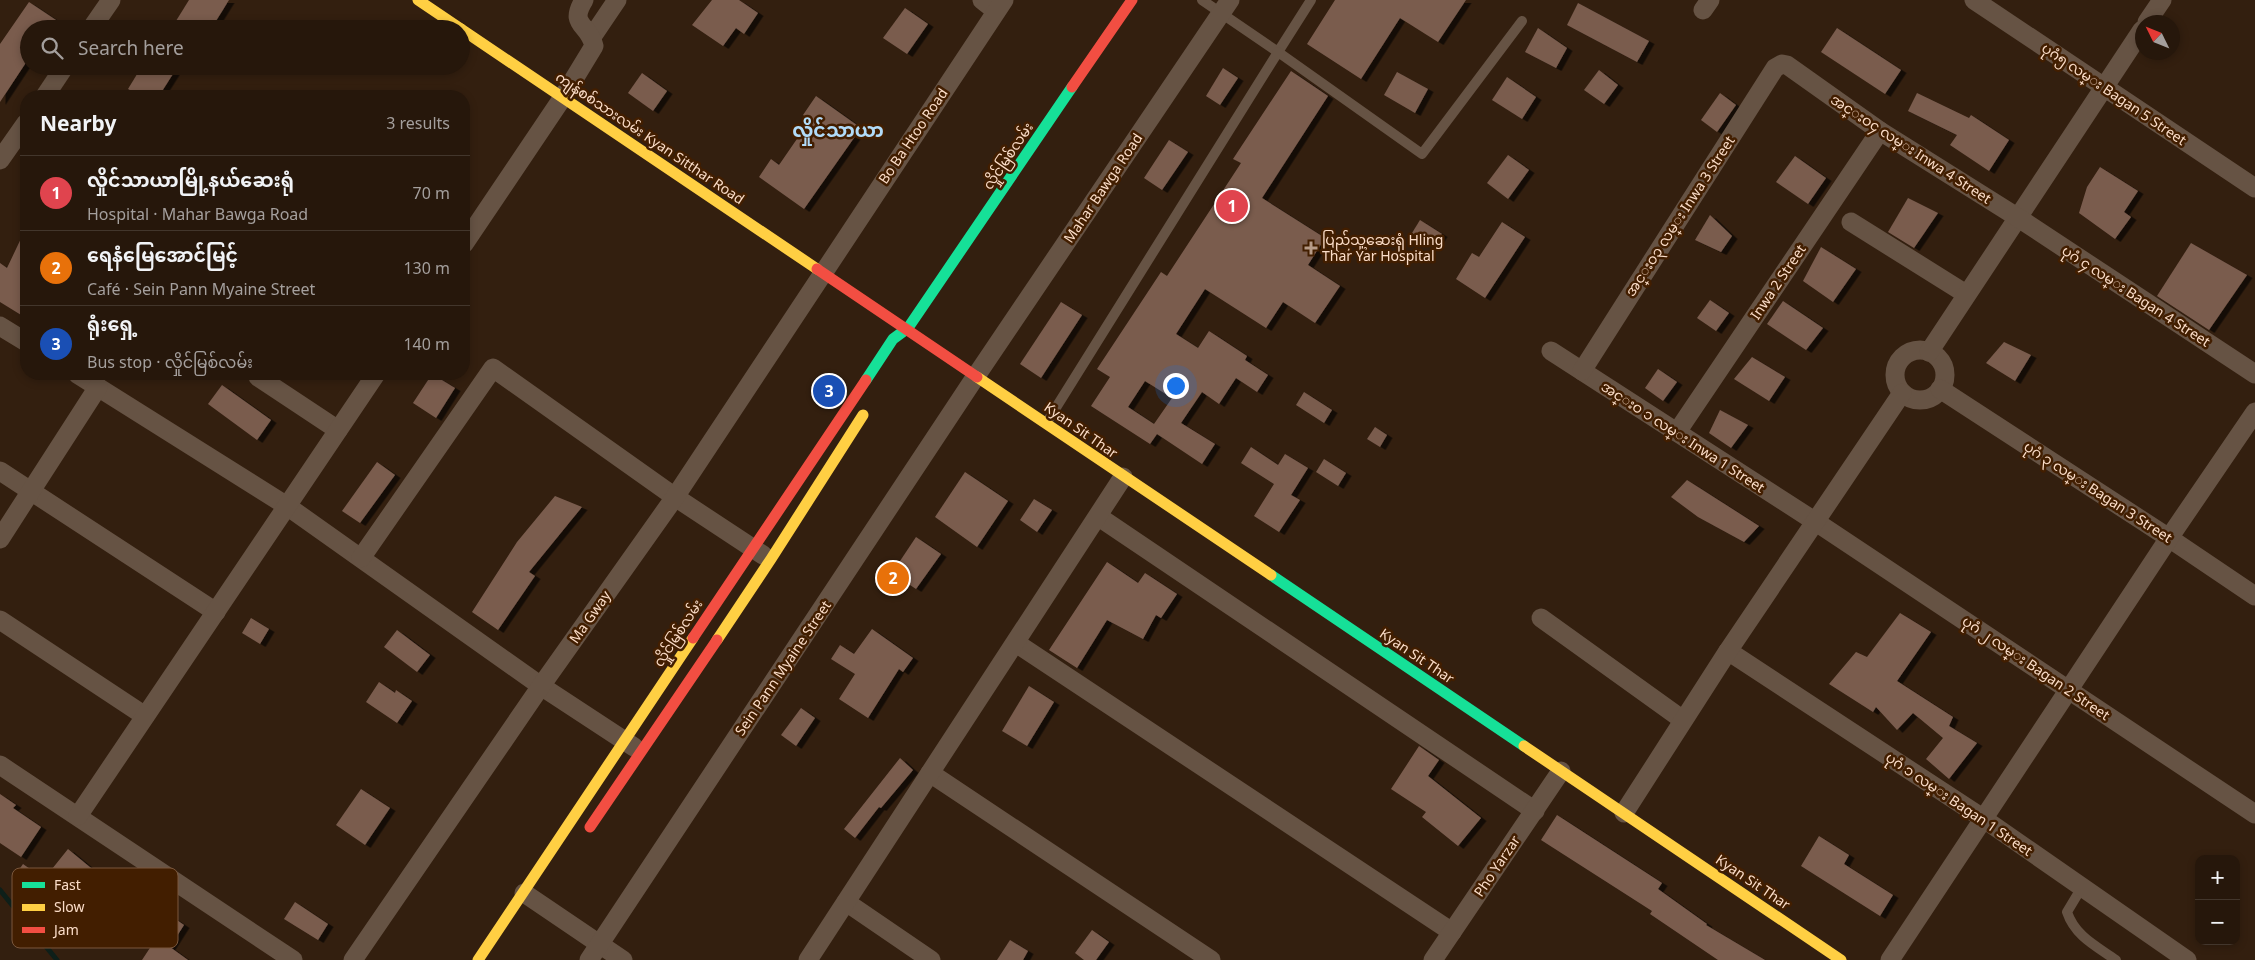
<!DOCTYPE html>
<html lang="en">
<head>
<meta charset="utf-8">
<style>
  :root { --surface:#26170b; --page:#2e2014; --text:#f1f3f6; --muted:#a49f9d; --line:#42362c; --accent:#0b8043 }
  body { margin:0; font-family:"Noto Sans","Noto Sans Myanmar",sans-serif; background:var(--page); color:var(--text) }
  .controls { position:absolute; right:15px; bottom:15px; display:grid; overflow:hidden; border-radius:10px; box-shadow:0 2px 8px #0003 }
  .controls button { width:45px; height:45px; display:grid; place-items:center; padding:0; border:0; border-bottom:1px solid var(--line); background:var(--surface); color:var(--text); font:25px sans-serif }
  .compass { position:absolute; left:2135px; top:15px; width:45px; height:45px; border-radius:50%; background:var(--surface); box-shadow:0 2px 8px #0003; rotate:313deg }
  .you { position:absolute; left:1175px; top:385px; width:18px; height:18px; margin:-12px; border:4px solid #fff; border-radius:50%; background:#1a73e8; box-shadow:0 0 0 8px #1a73e833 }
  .badge { display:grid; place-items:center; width:32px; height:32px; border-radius:50%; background:var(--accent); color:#fff; font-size:16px; font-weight:700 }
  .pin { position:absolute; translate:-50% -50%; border:2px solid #fff; box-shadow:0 1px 5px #0006 }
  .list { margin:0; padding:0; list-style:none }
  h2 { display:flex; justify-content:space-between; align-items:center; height:65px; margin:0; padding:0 20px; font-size:21px }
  h2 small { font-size:16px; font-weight:400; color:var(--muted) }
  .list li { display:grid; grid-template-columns:32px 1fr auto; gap:15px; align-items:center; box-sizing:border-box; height:75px; padding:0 20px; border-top:1px solid var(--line) }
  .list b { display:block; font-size:19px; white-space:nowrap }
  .list p { margin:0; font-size:16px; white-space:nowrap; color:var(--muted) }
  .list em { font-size:16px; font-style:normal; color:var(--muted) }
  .icon { flex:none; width:28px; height:28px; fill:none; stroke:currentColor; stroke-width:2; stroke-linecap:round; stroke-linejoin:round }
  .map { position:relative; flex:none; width:2255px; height:960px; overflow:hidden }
  .search { position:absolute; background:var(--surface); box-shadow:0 2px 8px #0003; left:20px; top:20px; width:450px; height:55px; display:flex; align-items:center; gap:12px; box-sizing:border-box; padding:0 18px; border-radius:28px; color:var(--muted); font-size:19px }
  .panel { position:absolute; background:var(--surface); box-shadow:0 2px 8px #0003; left:20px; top:90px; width:450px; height:290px; border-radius:20px }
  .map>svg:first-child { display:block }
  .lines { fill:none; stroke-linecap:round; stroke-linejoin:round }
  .stream { stroke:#0e1f19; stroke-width:5 }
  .building { fill:#7a5c4e; fill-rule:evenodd; filter:url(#shadow) }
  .lane { stroke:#665344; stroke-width:10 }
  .street { stroke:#665344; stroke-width:19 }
  .fast { stroke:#16e098; stroke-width:11 }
  .slow { stroke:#ffcf43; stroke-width:11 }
  .jam { stroke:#f24e42; stroke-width:11 }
  .poi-dot { fill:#b59a87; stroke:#421e00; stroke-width:2 }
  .labels { text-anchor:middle; stroke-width:5; stroke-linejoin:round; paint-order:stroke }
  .street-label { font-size:14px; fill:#fbddc8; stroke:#421e00 }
  .poi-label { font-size:14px; fill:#fbddc8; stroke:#421e00; text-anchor:start }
  .district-label { font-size:19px; font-weight:bold; fill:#b1dbf8; stroke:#421e00 }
  .key { fill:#421e00; stroke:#7a573c; stroke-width:1 }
  .key-label { font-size:14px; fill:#fbddc8 }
</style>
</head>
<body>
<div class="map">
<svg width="2255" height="960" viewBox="0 0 2255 960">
  <defs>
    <filter id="shadow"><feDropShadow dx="5.5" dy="3" stdDeviation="0" flood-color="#0009"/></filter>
  </defs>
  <rect width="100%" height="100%" fill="#331f0f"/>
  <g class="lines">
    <path class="stream" d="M0,890L57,960"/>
  </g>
  <g class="building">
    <path d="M189,0H229L211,29H171Z"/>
    <path d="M712,0H739L758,13L744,34L736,28L723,46L692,25Z"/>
    <path d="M1335,0H1466L1438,42L1400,18L1361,79L1307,44Z"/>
    <path d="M29,2L56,20L50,29H29V58L0,102V44Z"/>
    <path d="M1578,3L1649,41L1637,62L1567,25Z"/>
    <path d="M905,8L928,24L907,54L883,38Z"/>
    <path d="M1538,28L1567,48L1556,68L1525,52Z"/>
    <path d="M1837,28L1901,70L1885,94L1821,52Z"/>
    <path d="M142,66H178L159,96H140L128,89Z"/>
    <path d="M1223,68L1238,78L1220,105L1206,96Z"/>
    <path d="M1599,70L1618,85L1604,104L1584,90Z"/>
    <path d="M1291,71L1328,96L1262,198L1325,238L1308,265L1340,286L1315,323L1283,302L1266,328L1205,289L1176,334L1198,348L1209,331L1247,356L1245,360L1268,375L1257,392L1236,378L1219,404L1202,392L1181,423L1215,444L1202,464L1157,434L1150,444L1091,406L1110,377L1097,369L1161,272L1167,276L1241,163L1233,159ZM1145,381L1172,398L1154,424L1128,407Z"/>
    <path d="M1397,72L1428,89L1415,113L1384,95Z"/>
    <path d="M642,73L667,91L653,111L628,93Z"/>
    <path d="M1507,77L1536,97L1522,119L1492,100Z"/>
    <path d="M1720,93L1736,105L1717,132L1701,120Z"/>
    <path d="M1917,93L1969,118L1971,115L2009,140L1989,171L1950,145L1957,135L1908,111Z"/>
    <path d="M816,96L861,128L804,209L759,177L771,159L779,165L810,120L803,115Z"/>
    <path d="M1169,140L1188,152L1162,190L1144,178Z"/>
    <path d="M1508,155L1529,170L1508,199L1487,183Z"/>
    <path d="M1795,156L1826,178L1808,204L1776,182Z"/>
    <path d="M2100,167L2138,191L2124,212L2131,217L2115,239L2079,213L2087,187Z"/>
    <path d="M1908,198L1938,213L1914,248L1888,232Z"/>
    <path d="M1710,215L1732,236L1721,252L1695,240Z"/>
    <path d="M1420,220L1442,234L1434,247L1412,233Z"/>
    <path d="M1502,222L1525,237L1485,298L1456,279L1472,253L1479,257Z"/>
    <path d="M26,228V318L0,302V263L7,268Z"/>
    <path d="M2191,243L2247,275L2209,330L2157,296Z"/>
    <path d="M1821,247L1856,269L1833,302L1803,281Z"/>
    <path d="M1710,300L1729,313L1716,331L1697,318Z"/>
    <path d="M1783,301L1823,328L1806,350L1767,324Z"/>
    <path d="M1061,302L1082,315L1041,378L1020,364Z"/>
    <path d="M2004,342L2031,355L2015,381L1986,363Z"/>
    <path d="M1752,357L1785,377L1769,401L1734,379Z"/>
    <path d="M1658,369L1677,382L1663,401L1645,388Z"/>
    <path d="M432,374L455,388L436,418L413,403Z"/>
    <path d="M222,385L271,420L257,440L208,404Z"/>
    <path d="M1304,392L1332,410L1324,423L1296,405Z"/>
    <path d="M1720,410L1748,425L1731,448L1709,433Z"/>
    <path d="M1375,427L1387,435L1380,447L1367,439Z"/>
    <path d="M1251,447L1278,465L1285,454L1308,468L1291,495L1300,500L1279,532L1254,516L1274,484L1241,463Z"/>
    <path d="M1324,459L1346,473L1338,486L1316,472Z"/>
    <path d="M377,462L395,475L360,523L342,511Z"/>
    <path d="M965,472L1008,501L977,547L935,517Z"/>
    <path d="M1687,480L1734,510L1759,526L1744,542L1698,517L1671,497Z"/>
    <path d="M555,496L582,507L529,572L535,576L498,630L472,612L517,542Z"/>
    <path d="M1034,499L1052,510L1037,532L1020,520Z"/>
    <path d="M916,537L941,554L916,589L892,573Z"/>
    <path d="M1107,562L1138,583L1145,573L1177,594L1161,618L1156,615L1143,639L1107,620L1077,668L1049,650Z"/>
    <path d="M1900,613L1931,632L1897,681L1953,717L1949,726L1977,743L1949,779L1926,759L1943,738L1913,713L1897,730L1876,707L1873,712L1829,684L1856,652L1867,657Z"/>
    <path d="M251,618L269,629L260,644L242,633Z"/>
    <path d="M872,629L913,658L903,672L899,669L868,718L839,699L855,674L831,659L840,645L854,654Z"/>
    <path d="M397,630L430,655L417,672L384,647Z"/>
    <path d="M379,682L395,693L396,690L412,701L397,723L366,702Z"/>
    <path d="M1029,686L1054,702L1027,746L1002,731Z"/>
    <path d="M801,708L815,718L796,746L781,735Z"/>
    <path d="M1419,746L1439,760L1428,776L1481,818L1458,846L1422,817L1426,812L1391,789Z"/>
    <path d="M900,758L913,770L881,808L879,807L855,838L844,829Z"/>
    <path d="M361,789L390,808L365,845L336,825Z"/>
    <path d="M0,794L16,805L13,808L41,827L21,857L0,843Z"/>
    <path d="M1557,815L1662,883L1658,889L1707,924L1706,925L1765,960H1718L1650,914L1652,911L1541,840Z"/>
    <path d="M1819,836L1849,855L1844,864L1893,895L1880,916L1801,866Z"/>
    <path d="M68,849L91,868L69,896L62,909L14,877L23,864L44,879Z"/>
    <path d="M295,902L328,924L318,940L284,919Z"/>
    <path d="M171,916L184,925L170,947L188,960H142Z"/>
    <path d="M1092,930L1109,942L1096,960H1084L1075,953Z"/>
    <path d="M1010,940L1028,951L1023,960H997Z"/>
  </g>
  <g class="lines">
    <g class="lane">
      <path d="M1202,0L1278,52L1311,0"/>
      <path d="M1047,422L1278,52L1422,154L1522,21"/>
      <path d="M2082,887L2067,912C2075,936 2096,946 2116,960"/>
    </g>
    <g class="street">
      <path d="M982,0L996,11"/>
      <path d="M1974,0L2255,188"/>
      <path d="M1703,10L1710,0"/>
      <path d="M2147,22L2162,0"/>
      <path d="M91,29L111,0"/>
      <path d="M592,37L617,0"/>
      <path d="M45,96L65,66"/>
      <path d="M0,160L26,123"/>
      <path d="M1851,222L1966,294"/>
      <path d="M464,244L563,97L594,46C589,23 568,26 584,0"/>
      <path d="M0,326L26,342"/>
      <circle cx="1920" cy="375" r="25"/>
      <path d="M1551,351L1816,522L2255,814"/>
      <path d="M1929,352L2142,30"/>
      <path d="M1582,371L1775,68L1782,64L1787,65L1880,131L2017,217L2255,374"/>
      <path d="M77,374L287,506L541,686L634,747"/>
      <path d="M258,377L338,430"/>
      <path d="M1940,389L2169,538L2255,596"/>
      <path d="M1677,432L1880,131"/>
      <path d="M0,471L216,612"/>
      <path d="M1099,517L1535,811"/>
      <path d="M0,539L98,387"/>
      <path d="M361,558L493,368L675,497L763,555"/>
      <path d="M1541,618L1683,720"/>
      <path d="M0,620L145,716"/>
      <path d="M1016,643L1452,932"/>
      <path d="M1728,651L1984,819L2187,960"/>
      <path d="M0,765L293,960"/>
      <path d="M930,773L1211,960"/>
      <path d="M1624,813L1728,651L1902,393"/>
      <path d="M78,816L376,374"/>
      <path d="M524,893L623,960"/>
      <path d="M846,902L931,960"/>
      <path d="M353,960L541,686L675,497L1004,0"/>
      <path d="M589,960L976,376L1230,0"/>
      <path d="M808,960L1123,477"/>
      <path d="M1433,960L1561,771"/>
      <path d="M1890,960L2169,538L2255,412"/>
    </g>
    <g class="fast">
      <path d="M866,380L893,339L908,328L1072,87"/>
      <path d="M1271,575L1524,746"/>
    </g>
    <g class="slow">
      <path d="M418,0L461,29"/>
      <path d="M461,29L817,269"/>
      <path d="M977,377L1271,575"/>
      <path d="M717,640L771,559L863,415"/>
      <path d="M1524,746L1841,960"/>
      <path d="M478,960L693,638"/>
    </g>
    <g class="jam">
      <path d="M1072,87L1132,0"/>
      <path d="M817,269L977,377"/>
      <path d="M693,638L866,380"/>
      <path d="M590,827L717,640"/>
    </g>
  </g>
  <path class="poi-dot" d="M1308.5 240.5h5v5h5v5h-5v5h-5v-5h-5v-5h5z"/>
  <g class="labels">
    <g class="street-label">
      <text transform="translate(2114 94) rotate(34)" y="5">ပုဂံ၅ လမ္း Bagan 5 Street</text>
      <text transform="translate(913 136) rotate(-56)" y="5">Bo Ba Htoo Road</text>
      <text transform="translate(650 138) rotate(34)" y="5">ကျန်စစ်သားလမ်း Kyan Sitthar Road</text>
      <text transform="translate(1911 149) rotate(33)" y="5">အင္းဝ၄ လမ္း Inwa 4 Street</text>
      <text transform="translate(1008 156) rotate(-56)" y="5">လှိုင်မြစ်လမ်း</text>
      <text transform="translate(1103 188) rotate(-56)" y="5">Mahar Bawga Road</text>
      <text transform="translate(1680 216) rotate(-57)" y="5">အင္းဝ၃ လမ္း Inwa 3 Street</text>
      <text transform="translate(1778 282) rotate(-56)" y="5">Inwa 2 Street</text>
      <text transform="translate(2136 296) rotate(33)" y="5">ပုဂံ ၄ လမ္း Bagan 4 Street</text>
      <text transform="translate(1081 430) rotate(35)" y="5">Kyan Sit Thar</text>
      <text transform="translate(1683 437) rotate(33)" y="5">အင္းဝ ၁ လမ္း Inwa 1 Street</text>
      <text transform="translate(2098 492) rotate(33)" y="5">ပုဂံ ၃ လမ္း Bagan 3 Street</text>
      <text transform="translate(590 617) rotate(-55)" y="5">Ma Gway</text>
      <text transform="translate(678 633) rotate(-57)" y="5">လှိုင်မြစ်လမ်း</text>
      <text transform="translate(1417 656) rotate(34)" y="5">Kyan Sit Thar</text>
      <text transform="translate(783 668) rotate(-56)" y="5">Sein Pann Myaine Street</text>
      <text transform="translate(2036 668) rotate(34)" y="5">ပုဂံ ၂ လမ္း Bagan 2 Street</text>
      <text transform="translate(1959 804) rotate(34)" y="5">ပုဂံ ၁ လမ္း Bagan 1 Street</text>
      <text transform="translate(1497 866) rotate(-56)" y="5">Pho Yarzar</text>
      <text transform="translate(1753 882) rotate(34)" y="5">Kyan Sit Thar</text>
    </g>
    <g class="poi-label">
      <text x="1322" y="245">ပြည်သူ့ဆေးရုံ Hling<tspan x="1322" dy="16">Thar Yar Hospital</tspan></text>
    </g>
    <g class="district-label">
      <text x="838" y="137">လှိုင်သာယာ</text>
    </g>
  </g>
  <rect x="12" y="868" width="166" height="80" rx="8" class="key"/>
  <rect x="22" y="882" width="23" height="6" fill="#16e098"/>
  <rect x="22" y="904" width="23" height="7" fill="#ffcf43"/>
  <rect x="22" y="927" width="23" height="6" fill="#f24e42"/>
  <g class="key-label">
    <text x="54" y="890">Fast</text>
    <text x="54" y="912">Slow</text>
    <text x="54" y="935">Jam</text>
  </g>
</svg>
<div class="controls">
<button>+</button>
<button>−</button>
</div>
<svg class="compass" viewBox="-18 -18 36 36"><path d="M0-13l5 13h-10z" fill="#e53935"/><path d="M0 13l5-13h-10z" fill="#a49f9d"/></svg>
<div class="you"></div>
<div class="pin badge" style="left:1232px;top:206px;background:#e0444e">1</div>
<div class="pin badge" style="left:893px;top:578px;background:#e8710a">2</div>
<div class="pin badge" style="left:829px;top:391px;background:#1a4fb4">3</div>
<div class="search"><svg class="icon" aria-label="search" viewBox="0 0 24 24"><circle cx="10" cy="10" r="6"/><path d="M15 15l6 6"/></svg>Search here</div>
<section class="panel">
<h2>Nearby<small>3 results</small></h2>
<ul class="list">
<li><span class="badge" style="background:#e0444e">1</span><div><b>လှိုင်သာယာမြို့နယ်ဆေးရုံ</b><p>Hospital · Mahar Bawga Road</p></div><em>70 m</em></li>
<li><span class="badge" style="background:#e8710a">2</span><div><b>ရေနံမြေအောင်မြင့်</b><p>Café · Sein Pann Myaine Street</p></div><em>130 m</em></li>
<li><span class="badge" style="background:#1a4fb4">3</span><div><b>ရုံးရှေ့</b><p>Bus stop · လှိုင်မြစ်လမ်း</p></div><em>140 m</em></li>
</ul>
</section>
</div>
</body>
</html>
